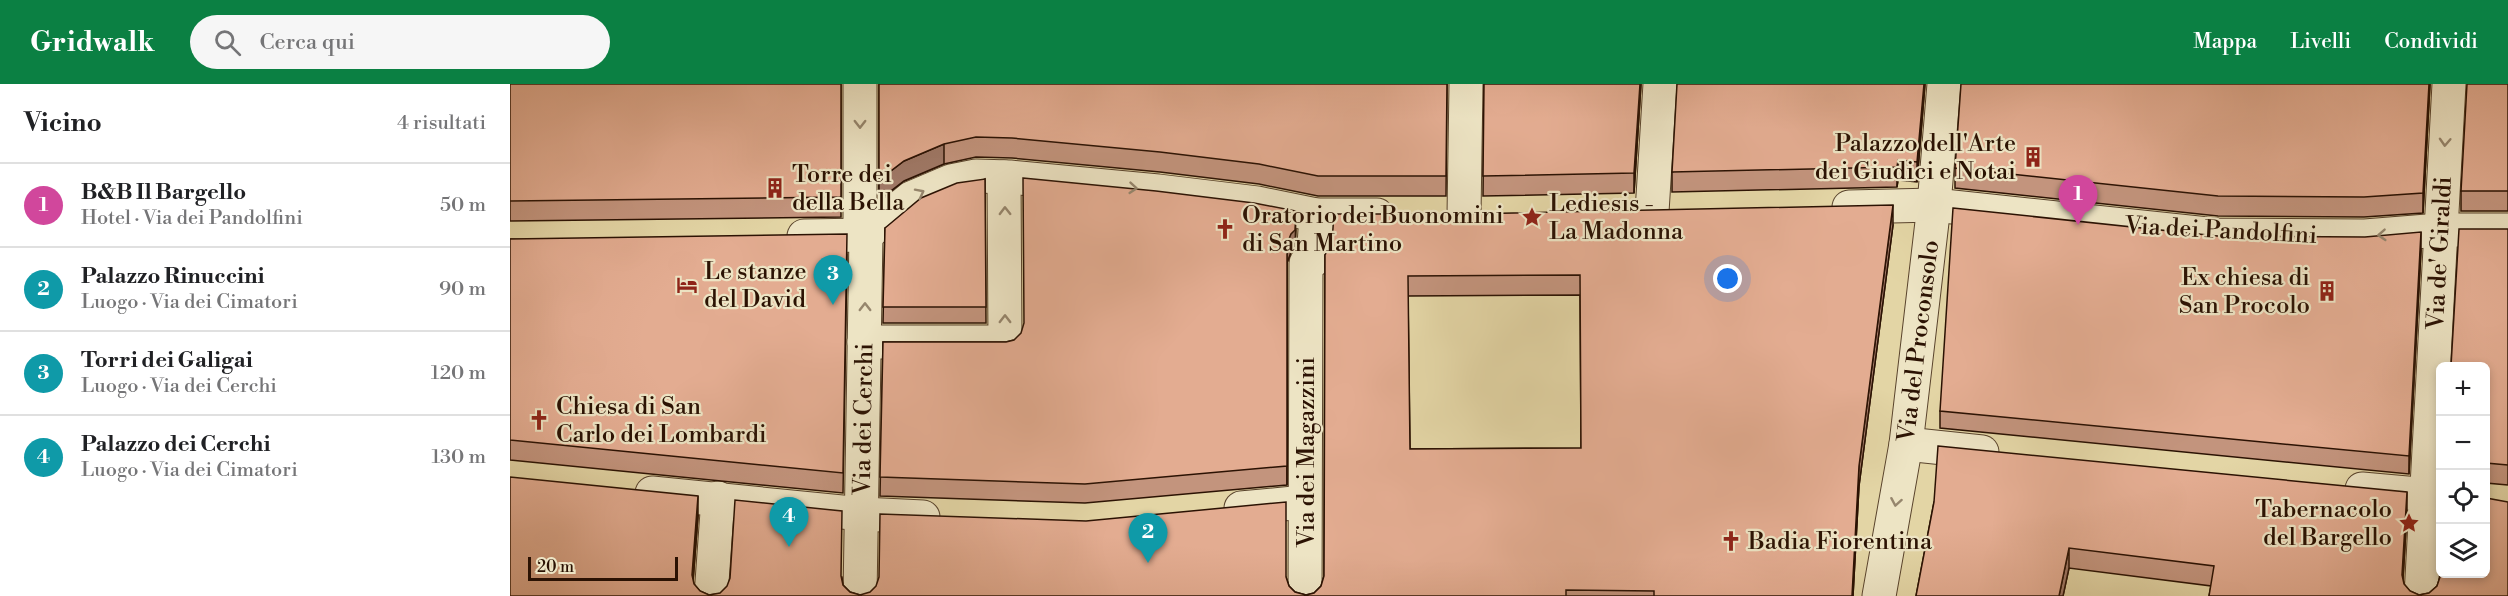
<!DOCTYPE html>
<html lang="it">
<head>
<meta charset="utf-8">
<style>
  :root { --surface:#fff; --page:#f6f6f6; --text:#202124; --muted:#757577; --line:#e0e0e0; --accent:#0b8043 }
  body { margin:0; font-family:"Libre Bodoni",serif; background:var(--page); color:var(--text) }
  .controls { position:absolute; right:18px; bottom:18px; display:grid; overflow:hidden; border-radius:9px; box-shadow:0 3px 9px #0003 }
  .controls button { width:54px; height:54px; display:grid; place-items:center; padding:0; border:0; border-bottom:2px solid var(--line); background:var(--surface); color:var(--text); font:30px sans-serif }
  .scale { position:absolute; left:18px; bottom:15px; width:150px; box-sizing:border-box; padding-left:6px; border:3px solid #2b1203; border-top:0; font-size:16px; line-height:21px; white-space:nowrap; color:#2b1203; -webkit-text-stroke:4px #ede4c4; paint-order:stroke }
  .you { position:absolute; left:1218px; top:195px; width:21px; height:21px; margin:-15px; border:4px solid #fff; border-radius:50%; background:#1a73e8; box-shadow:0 0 0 9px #1a73e833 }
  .badge { display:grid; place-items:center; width:39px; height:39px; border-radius:50%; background:var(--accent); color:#fff; font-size:20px; font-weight:700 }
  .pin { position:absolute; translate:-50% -50px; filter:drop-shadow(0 2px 3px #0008) }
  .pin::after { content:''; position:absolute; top:32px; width:21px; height:18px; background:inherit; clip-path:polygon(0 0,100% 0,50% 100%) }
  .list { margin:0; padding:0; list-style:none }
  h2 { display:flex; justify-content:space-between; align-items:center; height:78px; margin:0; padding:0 24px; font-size:26px }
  h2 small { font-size:20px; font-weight:400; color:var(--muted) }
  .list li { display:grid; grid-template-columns:39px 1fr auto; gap:18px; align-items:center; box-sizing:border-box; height:84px; padding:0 24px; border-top:2px solid var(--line) }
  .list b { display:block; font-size:22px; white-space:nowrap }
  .list p { margin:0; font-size:20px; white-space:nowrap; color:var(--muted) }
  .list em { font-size:20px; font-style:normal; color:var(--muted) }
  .icon { flex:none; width:33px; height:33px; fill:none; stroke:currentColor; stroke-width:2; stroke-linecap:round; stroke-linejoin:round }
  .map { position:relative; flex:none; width:1998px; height:512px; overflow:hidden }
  header { display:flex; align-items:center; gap:36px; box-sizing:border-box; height:84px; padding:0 30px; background:var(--accent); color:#fff }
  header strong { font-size:28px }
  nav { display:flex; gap:33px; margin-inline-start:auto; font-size:21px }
  .search { width:420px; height:54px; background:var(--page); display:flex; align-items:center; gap:15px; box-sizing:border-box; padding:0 21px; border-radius:33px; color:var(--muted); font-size:22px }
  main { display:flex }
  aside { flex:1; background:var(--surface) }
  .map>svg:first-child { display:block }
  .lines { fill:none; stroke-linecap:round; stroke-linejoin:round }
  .street-casing { stroke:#59432c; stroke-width:35 }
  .street { stroke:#ede4c4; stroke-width:33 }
  .wall { fill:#c3947d; stroke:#2b1203; stroke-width:1.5; fill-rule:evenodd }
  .shaded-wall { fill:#9f7866; stroke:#2b1203; stroke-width:1.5 }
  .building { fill:#e3ac91; stroke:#2b1203; stroke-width:1.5; fill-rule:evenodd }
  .oneway { stroke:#96866d }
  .labels { text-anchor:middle; stroke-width:4.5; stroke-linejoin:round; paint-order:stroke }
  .poi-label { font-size:24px; fill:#2b1203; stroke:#ede4c4; text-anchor:start }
  .street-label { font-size:24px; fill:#2b1203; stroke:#ede4c4 }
</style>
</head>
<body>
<header>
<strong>Gridwalk</strong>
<div class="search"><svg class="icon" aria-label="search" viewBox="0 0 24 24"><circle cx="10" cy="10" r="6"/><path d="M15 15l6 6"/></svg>Cerca qui</div>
<nav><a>Mappa</a><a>Livelli</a><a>Condividi</a></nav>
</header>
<main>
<aside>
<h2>Vicino<small>4 risultati</small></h2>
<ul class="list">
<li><span class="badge" style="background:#d1479c">1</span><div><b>B&amp;B Il Bargello</b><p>Hotel · Via dei Pandolfini</p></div><em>50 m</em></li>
<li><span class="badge" style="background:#0f9aa8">2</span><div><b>Palazzo Rinuccini</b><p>Luogo · Via dei Cimatori</p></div><em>90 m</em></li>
<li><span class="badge" style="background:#0f9aa8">3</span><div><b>Torri dei Galigai</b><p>Luogo · Via dei Cerchi</p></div><em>120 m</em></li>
<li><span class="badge" style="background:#0f9aa8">4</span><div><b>Palazzo dei Cerchi</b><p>Luogo · Via dei Cimatori</p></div><em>130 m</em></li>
</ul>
</aside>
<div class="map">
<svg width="1998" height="512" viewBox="0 0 1998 512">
  <rect width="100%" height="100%" fill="#e3d5a5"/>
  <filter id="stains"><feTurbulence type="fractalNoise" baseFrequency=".00333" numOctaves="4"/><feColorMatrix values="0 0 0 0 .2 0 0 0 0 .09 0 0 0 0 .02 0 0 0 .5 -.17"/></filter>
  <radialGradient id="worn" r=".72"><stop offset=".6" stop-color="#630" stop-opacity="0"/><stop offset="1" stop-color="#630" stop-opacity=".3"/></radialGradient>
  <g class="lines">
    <g class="street-casing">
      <g id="street">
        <path d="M1339,123L1424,121L1707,151L1855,152L1930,146H1998"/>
        <path d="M1142,128L1150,0"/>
        <path d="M954,131L956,0"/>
        <path d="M294,152L356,151L401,114L441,97L466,92L500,93L648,107L747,119L806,131H867"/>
        <path d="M354,258H495L494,93"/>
        <path d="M1396,360L1472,368"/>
        <path d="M1852,405L1930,412"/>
        <path d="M142,409L352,430L413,433"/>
        <path d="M731,424L794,418"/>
        <path d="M201,512L208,414"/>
        <path d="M350,512L356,151L350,137V0"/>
        <path d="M795,512L796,179L803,177L806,131"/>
        <path d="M1369,512L1396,360L1424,121L1434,0"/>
        <path d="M1911,512L1939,0"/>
      </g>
    </g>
    <use href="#street" class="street"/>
  </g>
  <g class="wall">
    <path d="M0,0H331V133L0,137Z"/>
    <path d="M369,0H937L936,112H808L749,100L650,88L502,74L466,73L434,80L394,97L369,116Z"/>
    <path d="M974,0H1131L1124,109L973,112Z"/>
    <path d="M1415,0L1407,98L1388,96L1387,103L1162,108V88Z"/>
    <path d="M1920,0L1913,129L1854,133L1708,132L1445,104V84Z"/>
    <path d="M1998,0V127H1951V107Z"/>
    <path d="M475,95L476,239H373L375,144Z"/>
    <path d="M1383,141L1349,402L1343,512H0L188,432L183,497L184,500L190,507L199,511L332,493L333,501L340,508L350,511L776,493L779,502L785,508L796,511L804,509L811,502L814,492L815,171ZM1070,211L1071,364L900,365L898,212Z"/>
    <path d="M1998,145V401L1976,399V282Z"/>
    <path d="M786,146L785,165L781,168L777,179V401L575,419L370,412L373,258H496L504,256Z"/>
    <path d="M1707,152L1911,166L1899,390L1430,344V327Z"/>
    <path d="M0,155L337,170L333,409L0,376Z"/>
    <path d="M1424,418L1897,428L1893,495L1894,500L1900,507L1909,511L1919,509L1927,502L1930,493L1998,512H1699L1701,502L1559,484L1553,512H1406Z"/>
  </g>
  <g class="shaded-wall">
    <path d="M1130,0H1131L1124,109V89Z"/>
    <path d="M1414,0H1415L1407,98V78Z"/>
    <path d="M1919,0H1920L1913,129V109Z"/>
    <path d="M434,60V80L394,97L369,116V96L394,77Z"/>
    <path d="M1388,76V96L1387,103V83Z"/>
    <path d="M1383,121V141L1349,402L1343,512H1342L1349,382Z"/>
    <path d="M786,127L785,165L781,168L777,179V401V160Z"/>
    <path d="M1911,148V166L1899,390V372Z"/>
    <path d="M1897,408V428L1892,511V491Z"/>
    <path d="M188,412V432L182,511V491Z"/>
    <path d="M1559,464V484L1553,512H1549Z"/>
  </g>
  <g class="building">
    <path d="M0,0H331V113L0,117Z"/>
    <path d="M369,0H937L936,92H808L749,80L650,68L502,54L466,53L434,60L394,77L369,96Z"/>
    <path d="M974,0H1130L1124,89L973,92Z"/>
    <path d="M1167,0H1414L1407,78L1388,76L1387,83L1162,88Z"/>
    <path d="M1451,0H1919L1913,109L1854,113L1708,112L1445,84Z"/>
    <path d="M1957,0H1998V107H1951Z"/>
    <path d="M513,94L646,107L744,119L786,127L785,146L781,150L777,160V382L575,400L370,393L373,258H496L504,256L511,249L514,239Z"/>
    <path d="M475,95L476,223H373L375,144L411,114L447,99Z"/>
    <path d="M1383,121L1349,382L1342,512H1144V507L1056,506V512H0V393L188,412L182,491L184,500L190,507L199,511L210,509L217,502L220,494L225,416L332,427L331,492L333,501L340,508L350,511L360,508L366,502L369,493L370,430L576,437L776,418V493L779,502L785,508L796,511L804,509L811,502L814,492L815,171L822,158L824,130H954ZM1070,191L1071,364L900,365L898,192Z"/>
    <path d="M1443,124L1707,152L1855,153L1911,148L1899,372L1430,327Z"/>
    <path d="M1949,145H1998V381L1976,379V282H1941Z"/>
    <path d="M337,150L333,389L0,356V155Z"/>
    <path d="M1428,362L1897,408L1892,491L1894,500L1900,507L1909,511L1919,509L1927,502L1930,493V479V489H1976V414L1998,418V512H1699L1704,482L1559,464L1549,512H1406L1424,418Z"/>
  </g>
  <defs><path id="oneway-chevron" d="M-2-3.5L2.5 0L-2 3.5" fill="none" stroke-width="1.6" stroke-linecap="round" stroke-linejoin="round" transform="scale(1.5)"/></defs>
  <g class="oneway">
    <use href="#oneway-chevron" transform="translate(350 40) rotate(90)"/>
    <use href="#oneway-chevron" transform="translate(1935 58) rotate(93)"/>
    <use href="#oneway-chevron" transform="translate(623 104) rotate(5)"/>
    <use href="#oneway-chevron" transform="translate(410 109) rotate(-27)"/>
    <use href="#oneway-chevron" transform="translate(495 127) rotate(-91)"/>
    <use href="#oneway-chevron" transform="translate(1872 151) rotate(176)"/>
    <use href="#oneway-chevron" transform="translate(355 223) rotate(-90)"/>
    <use href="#oneway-chevron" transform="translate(495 235) rotate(-90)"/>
    <use href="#oneway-chevron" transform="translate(1386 418) rotate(100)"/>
  </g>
  <defs>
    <g id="building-bare" transform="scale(1.62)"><path d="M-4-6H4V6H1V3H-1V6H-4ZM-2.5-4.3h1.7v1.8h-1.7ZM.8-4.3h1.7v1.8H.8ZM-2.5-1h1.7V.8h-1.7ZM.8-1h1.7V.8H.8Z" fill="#8f2418" stroke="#ede4c4" stroke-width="2.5" paint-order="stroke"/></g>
    <g id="sight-bare" transform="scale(1.62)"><path d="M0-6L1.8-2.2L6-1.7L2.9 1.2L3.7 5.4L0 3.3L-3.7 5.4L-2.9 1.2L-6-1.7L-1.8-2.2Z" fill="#8f2418" stroke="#ede4c4" stroke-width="2.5" paint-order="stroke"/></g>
    <g id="church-bare" transform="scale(1.62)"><path d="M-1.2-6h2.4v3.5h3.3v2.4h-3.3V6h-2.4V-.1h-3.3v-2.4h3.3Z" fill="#8f2418" stroke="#ede4c4" stroke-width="2.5" paint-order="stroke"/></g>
    <g id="hotel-bare" transform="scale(1.62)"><path d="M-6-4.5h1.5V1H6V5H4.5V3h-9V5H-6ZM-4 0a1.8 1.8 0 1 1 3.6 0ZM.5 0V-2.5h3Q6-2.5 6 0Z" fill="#8f2418" stroke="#ede4c4" stroke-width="2.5" paint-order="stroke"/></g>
  </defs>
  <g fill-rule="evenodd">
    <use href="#building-bare" x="1523" y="73"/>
    <use href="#building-bare" x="265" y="104"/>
    <use href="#sight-bare" x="1022" y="133"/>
    <use href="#church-bare" x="715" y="145"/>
    <use href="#hotel-bare" x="177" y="201"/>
    <use href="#building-bare" x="1817" y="207"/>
    <use href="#church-bare" x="29" y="336"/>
    <use href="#sight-bare" x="1899" y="439"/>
    <use href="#church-bare" x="1221" y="457"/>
  </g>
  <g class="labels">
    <g class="poi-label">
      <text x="1506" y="67" text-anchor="end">Palazzo dell'Arte<tspan x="1506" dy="28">dei Giudici e Notai</tspan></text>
      <text x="282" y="98">Torre dei<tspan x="282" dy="28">della Bella</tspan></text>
      <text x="1039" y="127">Lediesis -<tspan x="1039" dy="28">La Madonna</tspan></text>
      <text x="732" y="139">Oratorio dei Buonomini<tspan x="732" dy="28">di San Martino</tspan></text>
      <text x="194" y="195">Le stanze<tspan x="194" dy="28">del David</tspan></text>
      <text x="1800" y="201" text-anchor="end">Ex chiesa di<tspan x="1800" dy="28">San Procolo</tspan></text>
      <text x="46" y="330">Chiesa di San<tspan x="46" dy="28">Carlo dei Lombardi</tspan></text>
      <text x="1882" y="433" text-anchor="end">Tabernacolo<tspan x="1882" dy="28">del Bargello</tspan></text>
      <text x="1238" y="465">Badia Fiorentina</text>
    </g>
    <g class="street-label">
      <text transform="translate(1711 146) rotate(3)" y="8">Via dei Pandolfini</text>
      <text transform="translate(1929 169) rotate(-87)" y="8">Via de' Giraldi</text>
      <text transform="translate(1408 257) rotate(-83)" y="8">Via del Proconsolo</text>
      <text transform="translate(353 335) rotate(-89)" y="8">Via dei Cerchi</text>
      <text transform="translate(796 368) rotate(-90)" y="8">Via dei Magazzini</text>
    </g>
  </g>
  <rect width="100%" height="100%" filter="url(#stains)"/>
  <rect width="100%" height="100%" fill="url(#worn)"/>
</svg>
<div class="controls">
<button>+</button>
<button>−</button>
<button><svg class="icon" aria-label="locate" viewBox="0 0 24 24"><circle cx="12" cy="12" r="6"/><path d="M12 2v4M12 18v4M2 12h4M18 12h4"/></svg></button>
<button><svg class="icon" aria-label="layers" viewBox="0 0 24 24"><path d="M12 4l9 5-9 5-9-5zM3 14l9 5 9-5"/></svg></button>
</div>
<div class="scale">20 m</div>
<div class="you"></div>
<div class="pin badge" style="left:1568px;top:141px;background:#d1479c">1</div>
<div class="pin badge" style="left:638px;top:479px;background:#0f9aa8">2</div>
<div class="pin badge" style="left:323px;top:221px;background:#0f9aa8">3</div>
<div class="pin badge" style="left:279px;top:463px;background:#0f9aa8">4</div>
</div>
</main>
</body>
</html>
